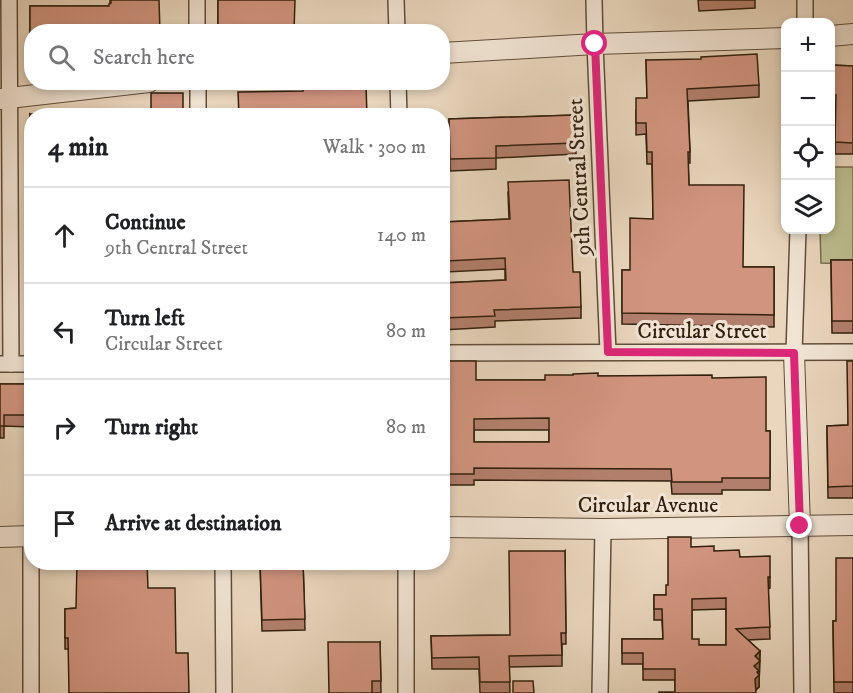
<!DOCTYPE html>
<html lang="en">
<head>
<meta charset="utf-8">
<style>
  :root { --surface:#fff; --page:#f2f2f2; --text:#202124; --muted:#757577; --line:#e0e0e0 }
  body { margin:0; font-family:"IM FELL DW Pica",serif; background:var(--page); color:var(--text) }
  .controls { position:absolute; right:18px; top:18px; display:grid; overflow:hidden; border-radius:12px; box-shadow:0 3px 9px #0003 }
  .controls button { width:54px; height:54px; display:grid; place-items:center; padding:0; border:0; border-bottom:2px solid var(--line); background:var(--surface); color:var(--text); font:30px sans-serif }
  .stop { position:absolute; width:18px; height:18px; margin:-14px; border:4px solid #db2777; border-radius:50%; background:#fff }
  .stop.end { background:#db2777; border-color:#fff; box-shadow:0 2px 6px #0008 }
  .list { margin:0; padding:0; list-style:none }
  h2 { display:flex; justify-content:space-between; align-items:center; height:78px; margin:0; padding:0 24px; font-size:26px }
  h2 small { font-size:20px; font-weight:400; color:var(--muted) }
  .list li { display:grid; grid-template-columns:39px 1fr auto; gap:18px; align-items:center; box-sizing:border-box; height:96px; padding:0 24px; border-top:2px solid var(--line) }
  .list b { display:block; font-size:22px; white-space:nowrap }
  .list p { margin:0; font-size:20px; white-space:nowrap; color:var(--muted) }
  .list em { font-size:20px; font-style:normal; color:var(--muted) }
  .icon { flex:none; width:33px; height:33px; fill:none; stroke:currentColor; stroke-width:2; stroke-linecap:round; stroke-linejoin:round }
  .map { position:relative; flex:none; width:853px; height:693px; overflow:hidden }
  .search { position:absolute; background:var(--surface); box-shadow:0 3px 9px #0003; left:24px; top:24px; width:426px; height:66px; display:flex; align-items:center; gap:15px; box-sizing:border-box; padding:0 21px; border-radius:24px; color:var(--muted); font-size:22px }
  .panel { position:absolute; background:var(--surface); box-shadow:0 3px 9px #0003; left:24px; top:108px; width:426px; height:462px; border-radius:24px }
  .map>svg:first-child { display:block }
  .green { fill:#bcbc8d; stroke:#776e4d; stroke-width:1.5 }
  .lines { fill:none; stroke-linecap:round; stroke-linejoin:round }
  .minor-casing { stroke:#604e39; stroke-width:18 }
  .tertiary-casing { stroke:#604e39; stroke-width:22 }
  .minor { stroke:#f1e4d4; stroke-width:15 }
  .tertiary { stroke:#f1e4d4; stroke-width:20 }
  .wall { fill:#b37f6d; stroke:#32200d; stroke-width:1.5; fill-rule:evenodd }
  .shaded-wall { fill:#926859; stroke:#32200d; stroke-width:1.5 }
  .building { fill:#d0947f; stroke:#32200d; stroke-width:1.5; fill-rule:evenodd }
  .route { stroke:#db2777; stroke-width:8 }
  .labels { text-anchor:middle; stroke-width:6; stroke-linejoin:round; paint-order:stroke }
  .street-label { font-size:22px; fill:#32200d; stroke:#f1e4d4 }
</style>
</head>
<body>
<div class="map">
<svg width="853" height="693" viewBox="0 0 853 693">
  <rect width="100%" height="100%" fill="#e9d6bd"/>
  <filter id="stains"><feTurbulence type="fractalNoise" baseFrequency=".00333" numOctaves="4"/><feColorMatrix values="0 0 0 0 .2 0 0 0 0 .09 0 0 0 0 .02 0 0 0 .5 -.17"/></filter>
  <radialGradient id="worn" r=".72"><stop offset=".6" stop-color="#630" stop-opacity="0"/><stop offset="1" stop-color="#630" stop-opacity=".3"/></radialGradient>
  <path class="green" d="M831,167H853V264L821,263L820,230H830Z"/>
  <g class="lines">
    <g class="minor-casing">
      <g id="minor">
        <path d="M9,0L11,364"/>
        <path d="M197,0V32"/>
        <path d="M396,0L397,32"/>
        <path d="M594,0L595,44L608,352"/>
        <path d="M805,0V22"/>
        <path d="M198,82V116"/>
        <path d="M398,82L399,116"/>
        <path d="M442,353L853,352"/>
        <path d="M794,353L798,230"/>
        <path d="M0,364H32"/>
        <path d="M800,526L802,693"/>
        <path d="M31,536V693"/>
        <path d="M223,562L224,693"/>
        <path d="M406,693V562"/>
        <path d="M600,693L603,529"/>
      </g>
    </g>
    <g class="tertiary-casing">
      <g id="tertiary">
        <path d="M830,36L853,34"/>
        <path d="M442,53L595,44L786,38"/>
        <path d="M0,99L149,82"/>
        <path d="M794,353L800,526"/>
        <path d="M442,527L603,529L853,525"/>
        <path d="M0,537L32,536"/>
      </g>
    </g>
    <use href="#minor" class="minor"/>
    <use href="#tertiary" class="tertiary"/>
  </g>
  <g class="wall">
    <path d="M110,0H159L32,32V58H30V6H109L110,3Z"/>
    <path d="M218,0L295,32H218Z"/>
    <path d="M698,0H755V8L699,11Z"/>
    <path d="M646,60L759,85V97L688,101L690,152V163H688L689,185L743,267H774V327L622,324V270H630L653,219L652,164H647L646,134L636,135V110L647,98Z"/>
    <path d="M831,65L853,66V154H835L836,106H831Z"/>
    <path d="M30,114L32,116V159H29Z"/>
    <path d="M575,115L576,154L496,158V169L450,171L449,119Z"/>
    <path d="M508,193L573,272L581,307V318L495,321V327L442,330V283L505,280V269L446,272L444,222L509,219Z"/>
    <path d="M831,260H853V333H832Z"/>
    <path d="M442,361L476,380H545L598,376L712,378L766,431H770V490H722V494H672L671,481L474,480V485H442ZM474,430H549V442H474Z"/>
    <path d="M853,361V498H828L827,426L848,425Z"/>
    <path d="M0,384H32V427L4,426V438H0Z"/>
    <path d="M691,547L714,551L740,557L770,577V588L768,589L770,639L748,640L760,651L759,687L756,690L675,692V680H643V664H622V639H663L662,620H654V595H666L668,585ZM726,609V645H699L692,639V610Z"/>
    <path d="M565,551L566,644H562V666L509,667L510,693H480L479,669H432L431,636L510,635Z"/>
    <path d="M853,558V693H834L833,621H836Z"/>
    <path d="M260,562H303L305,630L262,631Z"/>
    <path d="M148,588L176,653L189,693L68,649H65V609L76,608Z"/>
    <path d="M380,642L381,693H329Z"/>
  </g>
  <path class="shaded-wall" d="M760,651L759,687L755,690L754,677L755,656Z"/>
  <g class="building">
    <path d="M111,0H159L160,32H32V47H30V6H109V4L111,3Z"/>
    <path d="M218,0H295L294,31L218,30Z"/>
    <path d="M757,54L759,85L687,89L690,152H688L689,185H744L743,267H774V315L622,313V270H630V218L653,219L652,152H647L646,123H636V98H647L646,60L701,59V57Z"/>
    <path d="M831,65L853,66V143L835,142L836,95H831Z"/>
    <path d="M303,85H366L367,116H239L238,92L303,91Z"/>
    <rect x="151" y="93" width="32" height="23"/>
    <path d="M30,114H97V116H32V147H29Z"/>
    <path d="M575,115L576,143L496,146V158L450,159L449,119Z"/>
    <path d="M569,180L573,272H580L581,307L494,310L495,316L442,318V283L506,280L505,258L446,261L444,222L510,219L508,182Z"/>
    <path d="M831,260H853V321H832Z"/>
    <path d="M442,361H476V380H545V375H573V374L598,373V376L712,375V378L766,377V431H770V478H722V482H672L671,469L474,468V474H442ZM549,418V442H474V419Z"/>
    <path d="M847,361H853V486L828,487L827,426L848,425Z"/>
    <path d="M0,384H32V415H4V426H0Z"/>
    <path d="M668,537H691V547L714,546V551L739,550L740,557L770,556V577H768L770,627L736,629L760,651L755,656L760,661L754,666L759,671L757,672L759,675L755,679L756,693H659V692H675V669H643V653H622V639H663L662,609H654V595H666V585H668ZM726,598V645H699V639H692V599Z"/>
    <path d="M509,551H565L566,633H561L562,655L509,656L510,682H480L479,657L432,658L431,636L510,635Z"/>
    <path d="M836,558H853V682H834L833,621H836Z"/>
    <path d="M77,562H147L148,588H175L176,653H188L189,693H69L68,638H65V609L76,608Z"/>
    <path d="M260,562H303L305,619L262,620Z"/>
    <path d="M328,642H380L381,681H372V693H329Z"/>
    <path d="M513,681H533L534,693H513Z"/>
  </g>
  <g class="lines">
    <path class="route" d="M595,44L608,352L794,353L800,526"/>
  </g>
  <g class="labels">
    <g class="street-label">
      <text transform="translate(578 177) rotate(-93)" y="8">9th Central Street</text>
      <text x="702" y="338">Circular Street</text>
      <text x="648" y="512">Circular Avenue</text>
    </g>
  </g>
  <rect width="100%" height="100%" filter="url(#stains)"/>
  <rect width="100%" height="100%" fill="url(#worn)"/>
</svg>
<div class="controls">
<button>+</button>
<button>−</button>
<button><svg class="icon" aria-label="locate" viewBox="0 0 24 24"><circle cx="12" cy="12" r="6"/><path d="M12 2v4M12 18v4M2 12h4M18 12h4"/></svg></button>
<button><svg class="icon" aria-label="layers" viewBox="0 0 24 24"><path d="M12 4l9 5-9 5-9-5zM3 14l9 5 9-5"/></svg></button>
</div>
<div class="stop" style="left:595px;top:44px"></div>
<div class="stop end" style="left:800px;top:526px"></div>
<div class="search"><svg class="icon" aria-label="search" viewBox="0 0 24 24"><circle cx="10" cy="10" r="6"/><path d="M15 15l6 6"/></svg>Search here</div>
<section class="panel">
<h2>4 min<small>Walk · 300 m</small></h2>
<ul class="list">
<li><svg class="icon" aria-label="ahead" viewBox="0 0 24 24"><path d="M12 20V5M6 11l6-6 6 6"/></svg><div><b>Continue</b><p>9th Central Street</p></div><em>140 m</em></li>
<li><svg class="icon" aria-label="left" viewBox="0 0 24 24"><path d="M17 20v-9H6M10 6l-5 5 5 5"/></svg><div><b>Turn left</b><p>Circular Street</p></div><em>80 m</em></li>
<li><svg class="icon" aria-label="right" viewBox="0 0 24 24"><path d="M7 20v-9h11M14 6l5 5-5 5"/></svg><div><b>Turn right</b></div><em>80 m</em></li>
<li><svg class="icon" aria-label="arrive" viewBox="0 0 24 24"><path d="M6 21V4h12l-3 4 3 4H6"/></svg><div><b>Arrive at destination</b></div></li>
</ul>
</section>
</div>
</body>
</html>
